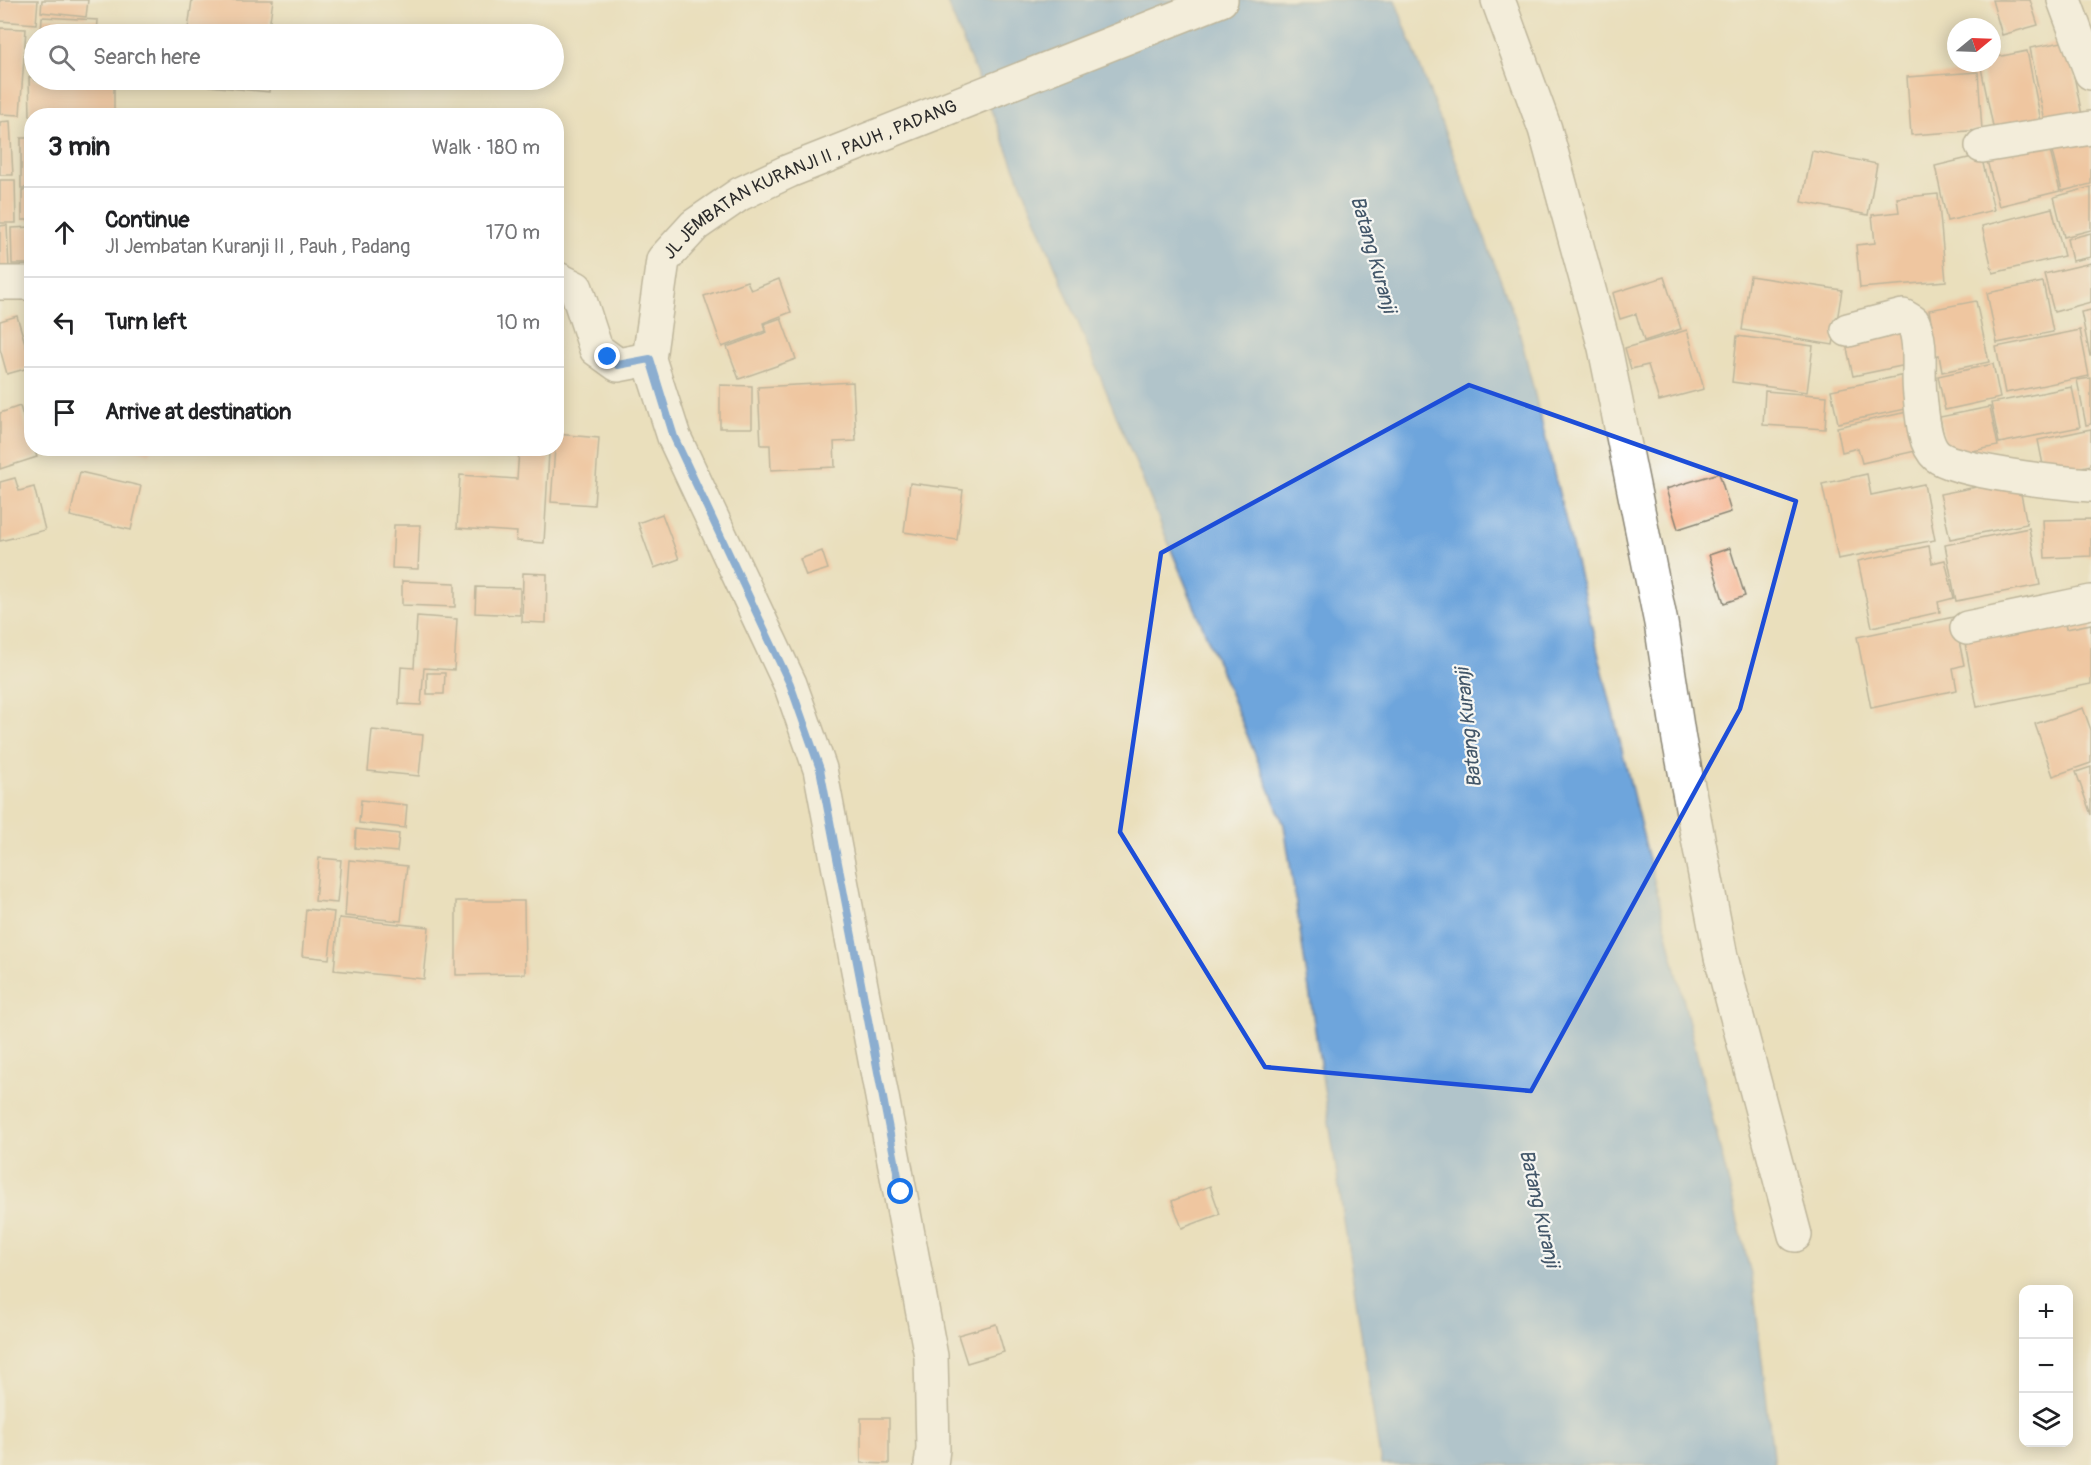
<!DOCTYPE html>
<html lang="en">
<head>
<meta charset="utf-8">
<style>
  :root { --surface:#fff; --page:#f6f6f6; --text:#202124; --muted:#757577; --line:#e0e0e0 }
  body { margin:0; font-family:Pangolin,sans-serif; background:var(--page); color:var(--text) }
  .controls { position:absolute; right:18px; bottom:18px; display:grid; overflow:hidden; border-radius:12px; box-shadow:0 3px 15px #0003 }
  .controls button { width:54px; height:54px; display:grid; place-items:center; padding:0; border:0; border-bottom:2px solid var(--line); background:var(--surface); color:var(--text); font:30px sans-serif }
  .compass { position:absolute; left:1947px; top:18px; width:54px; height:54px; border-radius:50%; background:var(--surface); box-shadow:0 3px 15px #0003; rotate:71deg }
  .stop { position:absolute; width:18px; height:18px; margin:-14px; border:4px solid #1a73e8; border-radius:50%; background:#fff }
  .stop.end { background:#1a73e8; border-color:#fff; box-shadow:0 2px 6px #0008 }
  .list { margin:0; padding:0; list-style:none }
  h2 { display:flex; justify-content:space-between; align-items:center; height:78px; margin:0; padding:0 24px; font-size:26px }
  h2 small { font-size:20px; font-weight:400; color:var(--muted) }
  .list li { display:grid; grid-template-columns:39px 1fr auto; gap:18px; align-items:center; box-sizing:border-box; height:90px; padding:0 24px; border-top:2px solid var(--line) }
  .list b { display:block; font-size:22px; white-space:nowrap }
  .list p { margin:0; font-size:20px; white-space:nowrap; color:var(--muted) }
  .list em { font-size:20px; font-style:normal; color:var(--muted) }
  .icon { flex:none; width:33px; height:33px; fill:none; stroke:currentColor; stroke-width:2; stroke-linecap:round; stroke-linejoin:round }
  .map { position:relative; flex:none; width:2091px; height:1465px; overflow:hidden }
  .search { position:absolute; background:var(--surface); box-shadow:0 3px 15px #0003; left:24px; top:24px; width:540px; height:66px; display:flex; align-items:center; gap:15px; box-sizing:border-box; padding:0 21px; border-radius:33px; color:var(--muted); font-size:22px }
  .panel { position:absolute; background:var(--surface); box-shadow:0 3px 15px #0003; left:24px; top:108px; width:540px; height:348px; border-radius:24px }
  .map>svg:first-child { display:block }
  .water { fill:#6ea5dc; stroke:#4c6884; stroke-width:1.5 }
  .building { fill:#f7a97f }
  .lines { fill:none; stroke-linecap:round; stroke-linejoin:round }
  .minor-casing { stroke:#8a8574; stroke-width:36 }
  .tertiary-casing { stroke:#8a8574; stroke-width:36 }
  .minor { stroke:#fff; stroke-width:33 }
  .tertiary { stroke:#fff; stroke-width:33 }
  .route { stroke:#1a73e8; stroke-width:8 }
  .marked { fill:none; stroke:#1d4ed8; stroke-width:4.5; stroke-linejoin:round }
  .labels { text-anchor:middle; stroke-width:4.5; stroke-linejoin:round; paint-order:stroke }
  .street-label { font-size:18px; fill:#2b2b2b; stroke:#f6f6f2 }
  .water-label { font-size:20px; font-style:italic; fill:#425669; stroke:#f6f6f2 }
</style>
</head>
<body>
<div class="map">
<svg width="2091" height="1465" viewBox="0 0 2091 1465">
  <rect width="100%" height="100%" fill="#f6f6f2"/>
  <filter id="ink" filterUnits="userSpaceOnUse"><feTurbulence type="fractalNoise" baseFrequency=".0167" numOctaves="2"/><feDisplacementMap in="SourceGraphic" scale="12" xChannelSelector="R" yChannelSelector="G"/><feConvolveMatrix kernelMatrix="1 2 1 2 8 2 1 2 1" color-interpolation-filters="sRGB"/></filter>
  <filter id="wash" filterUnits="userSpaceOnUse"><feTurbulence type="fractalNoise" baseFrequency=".008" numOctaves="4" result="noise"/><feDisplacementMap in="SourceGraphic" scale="24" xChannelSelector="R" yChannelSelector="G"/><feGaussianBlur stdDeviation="1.35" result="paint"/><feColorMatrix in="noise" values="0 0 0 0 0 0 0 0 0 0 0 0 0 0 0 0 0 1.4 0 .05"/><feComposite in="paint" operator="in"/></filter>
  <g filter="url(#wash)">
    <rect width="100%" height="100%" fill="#eadfbc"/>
    <path class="water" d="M946,0H1395L1518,326L1753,1283L1774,1465H1381L1284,825Z"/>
    <g id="blocks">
      <g class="building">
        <path d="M0,0H38L36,24L0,21Z"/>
        <path d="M42,0H88L86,17L41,12Z"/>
        <path d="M192,0H273L268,34H223L188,29Z"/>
        <path d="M1992,0H2030L2038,25L2002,35Z"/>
        <path d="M42,17L98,20L97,34H41Z"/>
        <path d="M0,28L26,29L20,115L0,114Z"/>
        <path d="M2067,41L2083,120L2046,127L2030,48Z"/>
        <path d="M2027,51L2042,126L1995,136L1980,63H1992V58Z"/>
        <path d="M1978,72L1982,130L1911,135L1907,77Z"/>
        <path d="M29,77H34V80H114V116H30Z"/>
        <path d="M211,80H270L269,92L210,86Z"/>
        <path d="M10,121L13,175H0V122Z"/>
        <rect x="21" y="138" width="11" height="50"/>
        <path d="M2091,138V184L2062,191L2051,148Z"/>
        <path d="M2048,143L2060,191L1999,206L1986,157Z"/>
        <path d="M1812,151L1877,164L1868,215L1802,202Z"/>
        <path d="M1981,155L1994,210L1947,221L1935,166Z"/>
        <path d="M0,180H15L16,223H0Z"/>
        <path d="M2091,187V230L2064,237L2054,197Z"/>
        <rect x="22" y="190" width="10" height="30"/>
        <path d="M1938,194L1946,281L1860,288L1856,245L1875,243L1872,215L1899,212L1897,198Z"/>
        <path d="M2052,208L2064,256L1993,273L1982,226Z"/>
        <path d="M7,225L9,268L0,269V226Z"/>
        <path d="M32,227V264H12L11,228Z"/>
        <path d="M2091,233V257L2072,261L2067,239Z"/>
        <path d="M2091,263V302L2054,312L2044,274Z"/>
        <path d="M1750,276L1842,290L1833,345L1742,330Z"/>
        <path d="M1664,277L1681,329L1644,341L1636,314L1620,319L1613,293Z"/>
        <path d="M779,279L791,312L763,323L765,331L722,347L704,296L747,281L751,290Z"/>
        <path d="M2043,282L2053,332L1997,343L1987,293Z"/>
        <path d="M1976,301L1989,362L1942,372L1939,355L1924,358L1918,330L1932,327L1929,310Z"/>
        <path d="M2091,310V356H2090L2081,312Z"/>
        <path d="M17,316L32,367L7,374L0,349V321Z"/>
        <path d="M781,318L796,359L739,379L727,347L767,332L764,324Z"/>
        <path d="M1908,320L1916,363L1853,376L1846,344Z"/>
        <path d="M1687,330L1704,389L1659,401L1648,365L1631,369L1625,348Z"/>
        <path d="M2080,330L2089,376L2005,393L1996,347Z"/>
        <path d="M1737,336L1813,346L1807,392L1732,382Z"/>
        <path d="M1993,364L2000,398L1945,410L1938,376Z"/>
        <path d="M1905,375L1911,408L1838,423L1831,390Z"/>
        <path d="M2091,378V424L2086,425L2077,380Z"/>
        <path d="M853,382L856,441L834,442L835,467L771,470L770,445H761L758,387Z"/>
        <path d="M720,385L752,386V428H720Z"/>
        <path d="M2072,387L2080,427L1999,443L1991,403Z"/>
        <path d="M1765,391L1827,396L1825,429L1763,425Z"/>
        <path d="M20,406L32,448H34L37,457L0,469V413Z"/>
        <path d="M1990,407L1998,446L1947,456L1940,417Z"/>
        <path d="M1912,411L1920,450L1862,463L1858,448L1842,452L1837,427Z"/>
        <path d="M2091,429V465L2045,475L2038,440Z"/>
        <path d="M556,434L599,438L594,505L551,502Z"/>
        <path d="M131,448H151L150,454Z"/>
        <path d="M519,450L549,452L544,543L516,541L517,532L457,528L460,475L517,479Z"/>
        <path d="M80,472L141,486L131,530L70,516Z"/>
        <path d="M1719,473L1731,512L1678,529L1666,489Z"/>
        <path d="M1867,474L1871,495L1924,484L1935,540L1838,559L1822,484Z"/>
        <path d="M15,478L19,491L34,487L45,530L0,541V482Z"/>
        <path d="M2018,479L2027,524L1950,539L1940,494Z"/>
        <path d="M910,483L963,490L957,540L904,532Z"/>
        <path d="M662,514L679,559L654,568L638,523Z"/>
        <path d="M2091,519V556L2045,558L2043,520Z"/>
        <path d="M394,525H420L418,569L392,568Z"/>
        <path d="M2029,528L2040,585L1956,601L1945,545Z"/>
        <path d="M1929,546L1932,563L1945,560L1954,598L1938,602L1940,612L1872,627L1858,561Z"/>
        <path d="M1730,548L1745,596L1724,603L1709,555Z"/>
        <path d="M822,551L828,569L806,576L800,559Z"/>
        <path d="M523,573L547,574L546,623L522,622Z"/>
        <path d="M402,581L455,583V607L402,605Z"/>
        <path d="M476,587L520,588V615L475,613Z"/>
        <path d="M2063,612L2066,629L2091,624V684L1977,707L1963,633Z"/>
        <path d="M417,616L457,619L454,670L424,668L421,705L399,704L401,667L414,668Z"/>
        <path d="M1954,617L1964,665L1953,668L1957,690L1871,708L1857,637Z"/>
        <path d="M427,673H445L444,694H427Z"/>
        <path d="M2083,708L2091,730V763L2053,776L2035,724Z"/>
        <path d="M372,730L423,735L419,776L368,771Z"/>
        <path d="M2091,767V815L2076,772Z"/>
        <path d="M361,800L407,805L405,828L359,823Z"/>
        <path d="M356,829L399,834L397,852L355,848Z"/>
        <path d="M319,858L341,860L337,903L315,901Z"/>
        <path d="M349,860L407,866L401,921L345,916Z"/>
        <path d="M456,901H524L525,974L456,975Z"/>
        <path d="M306,909L334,912L329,959L302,956Z"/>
        <path d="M339,918L429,927L424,979L334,970Z"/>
        <path d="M1210,1186L1220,1214L1182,1228L1172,1201Z"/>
        <path d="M996,1324L1004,1352L967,1363L958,1335Z"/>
        <path d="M861,1418H889V1464L861,1463Z"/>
      </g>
    </g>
  </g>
  <g filter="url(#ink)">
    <use href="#blocks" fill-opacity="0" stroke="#8a8574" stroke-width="1.5"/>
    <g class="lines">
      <g class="minor-casing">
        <g id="minor">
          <path d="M1498,0L1545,129L1605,348L1661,623L1679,740L1721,957L1795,1235"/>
          <path d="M1982,146L2091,128"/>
          <path d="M556,278L576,288L596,349L618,365L649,359"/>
          <path d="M0,283H32"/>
          <path d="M1848,330L1903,316L1913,322C1923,345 1917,370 1920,395C1922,412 1923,444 1937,456C1956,472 2063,483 2091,485"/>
          <path d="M1967,628L2091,602"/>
        </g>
      </g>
      <g class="tertiary-casing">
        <g id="tertiary">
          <path d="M2064,0L2091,73"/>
          <path id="s1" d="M931,1465L933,1449L931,1356L820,769L790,684L674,437L649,359L663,260L695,225L740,194L789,171L1221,0"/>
        </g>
      </g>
      <use href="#minor" class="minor"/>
      <use href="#tertiary" class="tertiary"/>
    </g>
  </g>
  <g class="lines" filter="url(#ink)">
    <path class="route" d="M608,357L618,365L650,359L674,437L790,684L820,769L901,1192"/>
  </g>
  <path d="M0 0H2091V1465H0ZM1469,385L1796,501L1740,709L1531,1091L1265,1067L1120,832L1161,553Z" fill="#eadfbc" fill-opacity=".55" fill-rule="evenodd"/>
  <path class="marked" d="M1469,385L1796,501L1740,709L1531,1091L1265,1067L1120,832L1161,553Z"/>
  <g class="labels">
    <g class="street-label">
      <text dy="6" stroke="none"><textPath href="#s1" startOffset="1422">JL JEMBATAN KURANJI II , PAUH , PADANG</textPath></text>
    </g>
    <g class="water-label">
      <text transform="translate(1374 254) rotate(74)" y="7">Batang Kuranji</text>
      <text transform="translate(1468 728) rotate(-96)" y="7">Batang Kuranji</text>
      <text transform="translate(1540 1208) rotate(77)" y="7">Batang Kuranji</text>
    </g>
  </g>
</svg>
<div class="controls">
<button>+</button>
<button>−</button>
<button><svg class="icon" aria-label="layers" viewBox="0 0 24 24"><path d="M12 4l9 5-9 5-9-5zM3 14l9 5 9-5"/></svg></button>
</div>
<svg class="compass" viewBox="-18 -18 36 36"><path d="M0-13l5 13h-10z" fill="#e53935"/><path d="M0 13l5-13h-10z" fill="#757577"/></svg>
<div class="stop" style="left:901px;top:1192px"></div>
<div class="stop end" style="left:608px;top:357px"></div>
<div class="search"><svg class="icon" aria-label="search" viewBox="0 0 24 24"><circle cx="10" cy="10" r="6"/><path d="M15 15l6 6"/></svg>Search here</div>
<section class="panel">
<h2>3 min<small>Walk · 180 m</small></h2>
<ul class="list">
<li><svg class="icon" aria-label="ahead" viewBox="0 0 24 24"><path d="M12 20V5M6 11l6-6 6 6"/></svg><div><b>Continue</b><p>Jl Jembatan Kuranji II , Pauh , Padang</p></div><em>170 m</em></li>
<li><svg class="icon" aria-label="left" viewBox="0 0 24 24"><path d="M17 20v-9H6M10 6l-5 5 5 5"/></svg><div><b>Turn left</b></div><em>10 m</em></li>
<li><svg class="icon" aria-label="arrive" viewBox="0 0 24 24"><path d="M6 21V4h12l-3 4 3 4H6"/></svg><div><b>Arrive at destination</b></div></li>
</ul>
</section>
</div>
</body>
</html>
